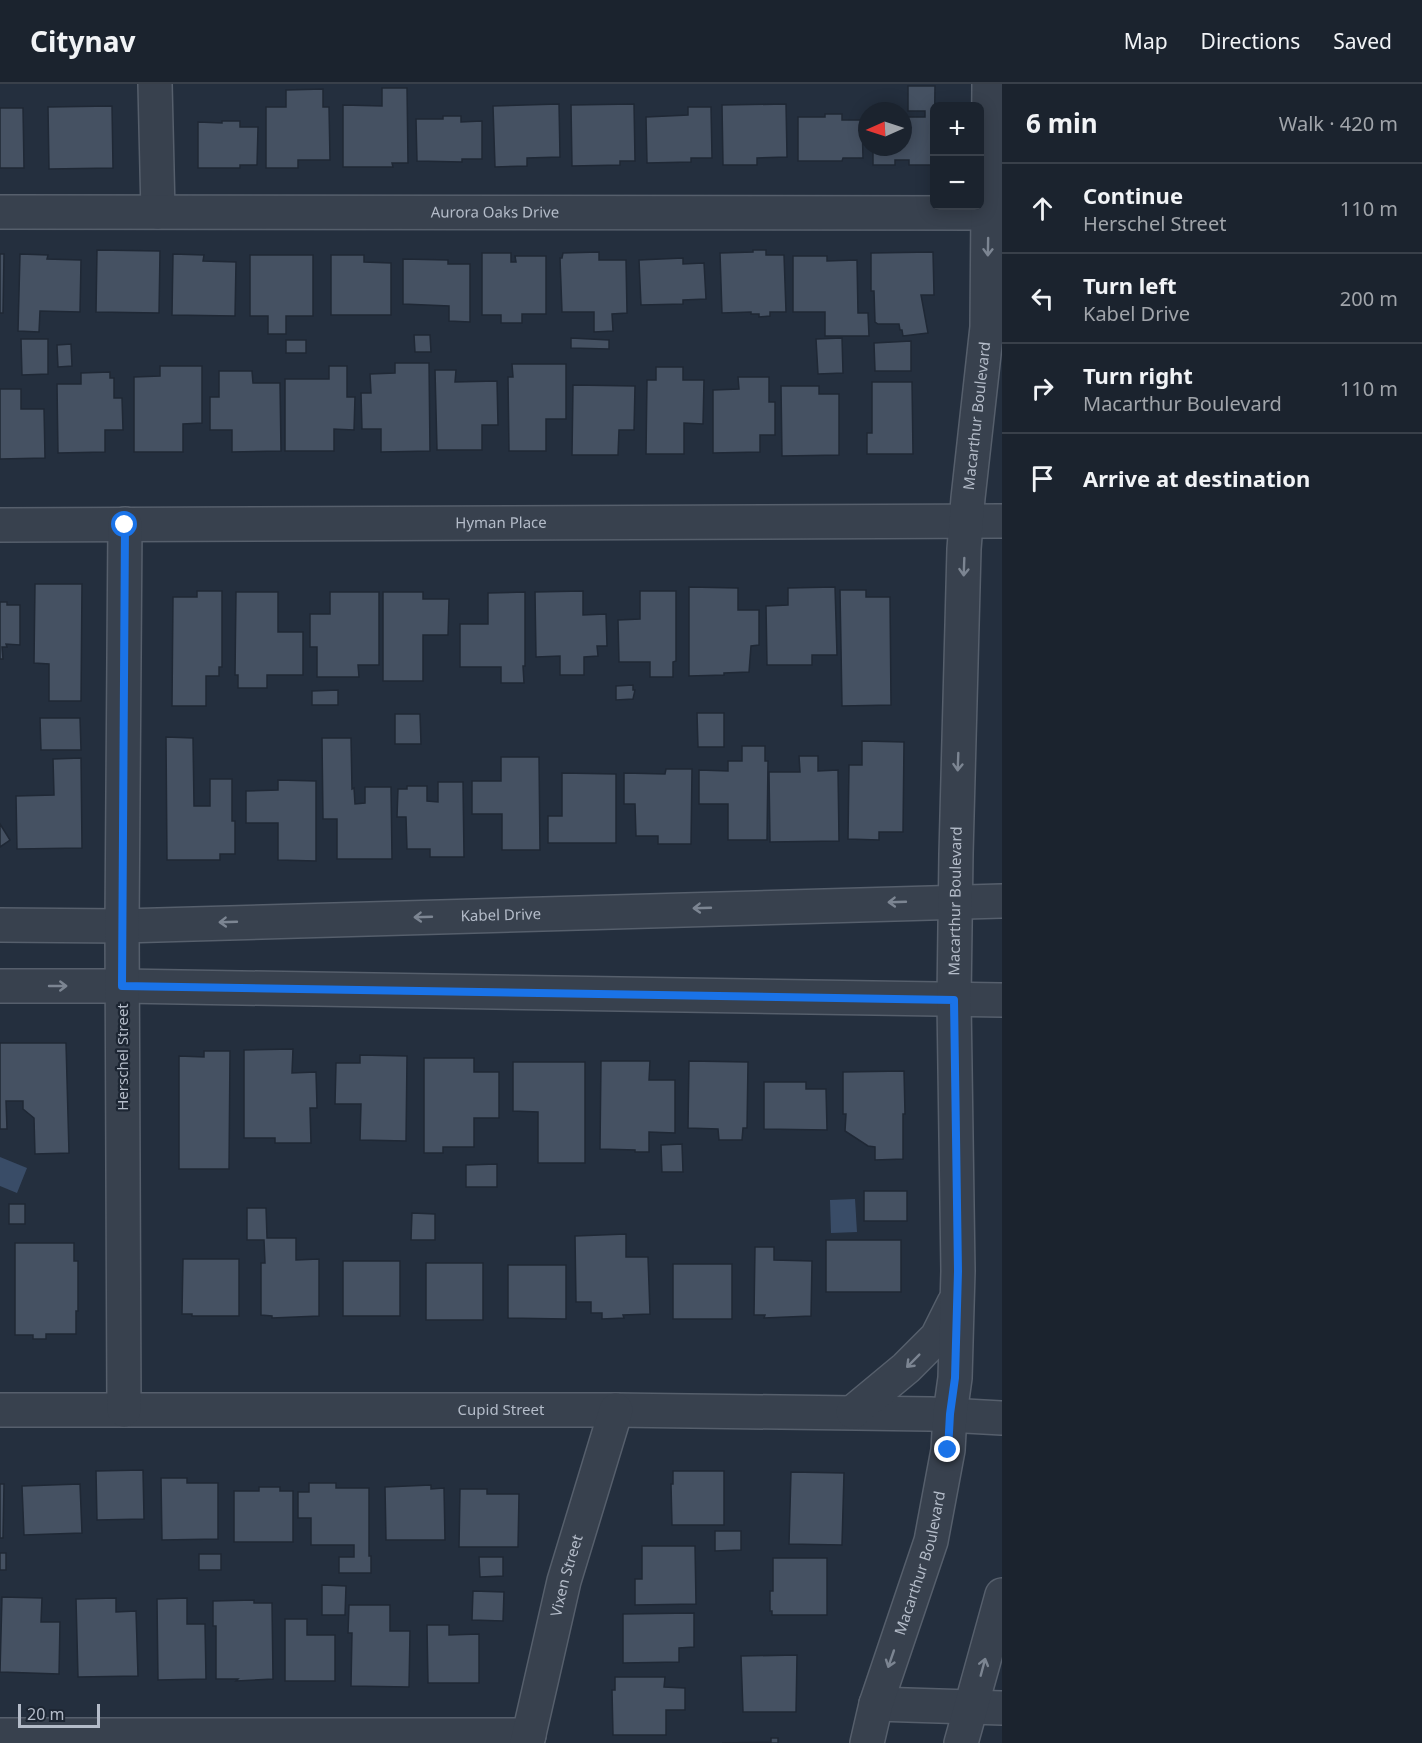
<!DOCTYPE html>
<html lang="en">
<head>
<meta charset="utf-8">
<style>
  :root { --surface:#1b232e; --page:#242b36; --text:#f1f3f6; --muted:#a0a4aa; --line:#39404a }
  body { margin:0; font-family:"Noto Sans",sans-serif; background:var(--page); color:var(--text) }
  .controls { position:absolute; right:18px; top:18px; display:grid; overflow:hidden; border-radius:9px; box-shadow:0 3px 15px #0003 }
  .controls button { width:54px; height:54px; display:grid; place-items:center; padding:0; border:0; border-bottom:2px solid var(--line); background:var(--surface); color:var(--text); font:30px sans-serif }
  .compass { position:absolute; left:858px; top:18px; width:54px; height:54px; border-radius:50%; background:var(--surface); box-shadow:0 3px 15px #0003; rotate:267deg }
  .scale { position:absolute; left:18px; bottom:15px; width:82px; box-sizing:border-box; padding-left:6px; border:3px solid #b4bcc9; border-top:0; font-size:16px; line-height:21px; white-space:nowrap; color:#b4bcc9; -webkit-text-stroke:4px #1d2633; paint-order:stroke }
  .stop { position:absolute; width:18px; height:18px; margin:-14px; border:4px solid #1a73e8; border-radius:50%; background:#fff }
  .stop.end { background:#1a73e8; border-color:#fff; box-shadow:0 2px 6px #0008 }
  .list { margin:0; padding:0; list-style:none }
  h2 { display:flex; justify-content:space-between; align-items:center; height:78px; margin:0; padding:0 24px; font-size:26px }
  h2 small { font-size:20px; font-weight:400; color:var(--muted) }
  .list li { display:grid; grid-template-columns:39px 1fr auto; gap:18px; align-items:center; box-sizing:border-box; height:90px; padding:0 24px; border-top:2px solid var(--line) }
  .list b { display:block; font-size:22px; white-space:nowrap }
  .list p { margin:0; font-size:20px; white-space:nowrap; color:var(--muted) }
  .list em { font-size:20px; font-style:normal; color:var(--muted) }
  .icon { flex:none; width:33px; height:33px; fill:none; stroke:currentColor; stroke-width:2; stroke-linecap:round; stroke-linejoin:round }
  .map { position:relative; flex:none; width:1002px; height:1659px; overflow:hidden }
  header { display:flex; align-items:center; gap:36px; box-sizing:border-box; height:84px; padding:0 30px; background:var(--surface); border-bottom:2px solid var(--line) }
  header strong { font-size:28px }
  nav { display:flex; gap:33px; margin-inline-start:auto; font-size:21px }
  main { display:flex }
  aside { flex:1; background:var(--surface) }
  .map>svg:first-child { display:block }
  .water { fill:#394c67 }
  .building { fill:#455162; stroke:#1f2835; stroke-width:1.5 }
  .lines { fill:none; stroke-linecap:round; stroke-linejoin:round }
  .minor-casing { stroke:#565f6c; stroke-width:36 }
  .minor { stroke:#38414e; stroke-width:33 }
  .oneway { stroke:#7c8592 }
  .route { stroke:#1a73e8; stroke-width:8 }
  .labels { text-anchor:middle; stroke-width:4.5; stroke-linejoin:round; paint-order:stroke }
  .street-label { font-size:15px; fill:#b4bcc9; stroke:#1d2633 }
</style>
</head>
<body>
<header>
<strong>Citynav</strong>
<nav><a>Map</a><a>Directions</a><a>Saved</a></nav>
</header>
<main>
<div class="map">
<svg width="1002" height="1659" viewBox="0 0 1002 1659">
  <rect width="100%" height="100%" fill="#242f3e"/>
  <g class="water">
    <path d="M0,1073L27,1084L17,1109L0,1102Z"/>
    <path d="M855,1115L857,1148L831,1149L830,1116Z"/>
  </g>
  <g class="building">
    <path d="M908,2H935L934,81H909V76H895V81H873V63H903V33H925V27H908Z"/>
    <path d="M382,4H407L408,79H392L393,83H343V21L382,22Z"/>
    <path d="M323,5V23H329L330,76H298V84H266V23H286V6Z"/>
    <path d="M559,20L560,73L527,74V82L495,83L493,22Z"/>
    <path d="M634,20L635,77H620V81L572,82L571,21Z"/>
    <path d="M786,20L787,73L757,74V81H723L722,21Z"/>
    <path d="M112,22L113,84L49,85L48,23Z"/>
    <path d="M688,23H711L712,74H691V78L647,79L646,33L688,31Z"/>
    <rect x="873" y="23" width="23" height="4"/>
    <path d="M0,24H23L24,84H0Z"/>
    <path d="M825,30H842V36H862L863,74H843L842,77H798V33H825Z"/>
    <path d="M443,32H461V38L482,37V75H462V78L417,77L416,35H443Z"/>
    <path d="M222,37H240V43H258L257,81H240V84H198V38L222,39Z"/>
    <path d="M97,166L160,167L159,229L96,228Z"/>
    <path d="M753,166H766V171H784L786,228H770V232L759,233V230H751V228L722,229L720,169L753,168Z"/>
    <path d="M599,168V176H626L627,229L612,230L613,247L594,248V228H562L560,174H562L563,169Z"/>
    <path d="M933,168L934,211H921L928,249L903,252L902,246H900L899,240H878L875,238L874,207H871V169Z"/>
    <path d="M482,169H511V178H516L515,172H546V230H522V239H501V231H482Z"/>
    <path d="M0,170H4L3,229H0Z"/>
    <path d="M20,170L48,171L47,175L81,176L80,228L40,227L39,248L18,247Z"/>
    <path d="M173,170L204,171L203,177L236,178L235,232L172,231Z"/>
    <path d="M250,171H313V232H286V250H268V232H250Z"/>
    <path d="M331,171H364V178L391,179V231H331Z"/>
    <path d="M793,172H827V177L857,176L858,229H868L869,252H825V228H793Z"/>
    <path d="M683,174V180L704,179L706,215L683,216V220L641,221L639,176Z"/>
    <path d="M403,175L448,176V180H470V238L449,237V222L403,220Z"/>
    <path d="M414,251H430L431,268H415Z"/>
    <path d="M571,254L609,256V265L571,264Z"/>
    <path d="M842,254L843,289L818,290L816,255Z"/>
    <path d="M21,255H48V290L22,291Z"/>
    <rect x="286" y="256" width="20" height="13"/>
    <path d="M911,257V287H875L874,259Z"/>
    <path d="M71,260L72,282L58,283L57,261Z"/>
    <path d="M395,279H429L430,367L381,368V345H362L361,309H371L370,290L395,289Z"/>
    <path d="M512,280H566V335H546V367H509L508,293H513Z"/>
    <path d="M160,282H202V339L183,340V368H134V293L160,292Z"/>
    <path d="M329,282H347V313H355L354,346L334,345V367H285V295H329Z"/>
    <path d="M656,283H683V296H704L703,340L684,339V370H646L647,296H656Z"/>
    <path d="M435,286H456L455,298L497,297L498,341H482V366H437Z"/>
    <path d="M219,287H252L253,299H280L281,367L232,368V346H210V313H219Z"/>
    <path d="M110,288V294H114V314H122L123,346H105V368L58,369L57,300H81V289Z"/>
    <path d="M738,293H769V318H775V351H760V368L713,369V306L739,305Z"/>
    <path d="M872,298H912L913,370H867V349H872Z"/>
    <path d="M573,301L635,302L634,346H619L618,371H572Z"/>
    <path d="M781,302H819V310H839V371L782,372Z"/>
    <path d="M0,305H21V325H44L45,374L0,375Z"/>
    <path d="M35,500H82L81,617H49V580L34,579Z"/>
    <path d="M689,503L738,504V526H759V561L751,562L749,588L724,589V591L689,592Z"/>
    <path d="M835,503L837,571H812V581H767L766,522L788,521V504Z"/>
    <path d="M840,506H866V513H890L891,621L842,622Z"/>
    <path d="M197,507H222V583H219V592H206V622H172L173,513H197Z"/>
    <path d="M583,507V531L606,530L607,562H597L598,572L584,573V591H560V572L536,573L535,508Z"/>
    <path d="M640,507H676V577L673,578V593H650V578H619L618,536L640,535Z"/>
    <path d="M236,508H278V548H303V591H267V604H238V591H235Z"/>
    <path d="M330,508H379V581H358L359,593H317V563H310V530H330Z"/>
    <path d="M383,508H423V515H449L448,551H423V597H383Z"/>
    <path d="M525,508V582H523L524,599H501V583H460V540H488V509Z"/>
    <path d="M0,518H7V521H20V561L6,560L7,563H2L3,575H0Z"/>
    <path d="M633,601V606H635L633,615L616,616V602Z"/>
    <path d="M338,606V621H312V607Z"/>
    <path d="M697,629H724V663H698Z"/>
    <path d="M395,630H420L421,660H395Z"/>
    <path d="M40,634H80L81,666H41Z"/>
    <path d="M166,653L193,654L194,722H210V695H232V737H235V770H220V776H167Z"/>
    <path d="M322,654H351L352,705L354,704L355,720L365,719V703H391L392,775H337V735H323Z"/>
    <path d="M862,657L904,658L903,748H879V756L848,755L849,681H862Z"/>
    <path d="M742,662H765V677H768L767,756H728V720H699V686L728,687V677H742Z"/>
    <path d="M799,672H818V687L838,686L839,757L770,758L769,688H800Z"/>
    <path d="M501,673H539L540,766H502V730H472V697H501Z"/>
    <path d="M81,674L82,764L17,765L16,712L54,711L53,675Z"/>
    <path d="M666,685H692L691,760H658V752H636L635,720H624V689L665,690Z"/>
    <path d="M562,689L616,690V759H548V732H562Z"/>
    <path d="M278,696L316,697V777L278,776V739H246V707L278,706Z"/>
    <path d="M438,698H463L464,773H430V765H407L406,733H397L398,705H407V702H427V717L438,718Z"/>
    <path d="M0,740L10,756L0,763Z"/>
    <path d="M0,959H66L69,1069L35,1070L34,1034L23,1025V1017H6L7,1045H0Z"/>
    <path d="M293,965L292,989L316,988L317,1024H310L311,1059H275V1054H244V966Z"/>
    <path d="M204,967H230L229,1085H179V972L204,973Z"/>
    <path d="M360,971L407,972L406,1057L360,1056L361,1020H335L336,979H360Z"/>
    <path d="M424,974H474V988H499V1034H474V1063H443V1069H424Z"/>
    <path d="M601,977H650L649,996H675V1049L649,1048V1068H635V1066L600,1065Z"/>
    <path d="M689,977L748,978L747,1044H743L742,1056H719L718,1045L688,1044Z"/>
    <path d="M513,978H585V1079H538V1028L513,1027Z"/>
    <path d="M904,987L905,1030H903V1075L875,1076V1063L868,1062L845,1047L846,1030H843V988Z"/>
    <path d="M764,998H806V1005H826L827,1046L764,1045Z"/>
    <path d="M682,1060L683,1088H662L661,1061Z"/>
    <path d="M497,1080V1103H466V1081Z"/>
    <rect x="864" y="1107" width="43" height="30"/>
    <rect x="9" y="1120" width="16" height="20"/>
    <path d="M247,1124H266L267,1154H296V1176L319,1175V1232L272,1234V1232L261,1231V1179H265L264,1156H247Z"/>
    <path d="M412,1129L435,1130V1156H411Z"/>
    <path d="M626,1150V1173H648L650,1230L623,1231L624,1234L602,1235V1229H591V1218H576L575,1152Z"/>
    <rect x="826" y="1156" width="75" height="52"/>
    <path d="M15,1159H74V1177H78V1227H76V1250H46V1255H33V1251H15Z"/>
    <path d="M755,1163H774V1176L812,1177L811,1232L764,1234L765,1231H754Z"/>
    <path d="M183,1175H239V1232H192V1230H182Z"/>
    <rect x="343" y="1177" width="57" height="55"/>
    <rect x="426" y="1179" width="57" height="57"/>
    <rect x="673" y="1180" width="59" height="55"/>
    <path d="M508,1181H566V1235L508,1234Z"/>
    <path d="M143,1386L144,1435L97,1436L96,1387Z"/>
    <path d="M673,1387H724V1441H672L671,1400H673Z"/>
    <path d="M791,1388L844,1389L842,1461L789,1460Z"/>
    <path d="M161,1394H187V1399H218V1455L162,1456Z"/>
    <path d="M309,1399H336V1404H369V1472H371V1489H339V1473H354V1461H311V1434H298V1408H309Z"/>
    <path d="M0,1400H4L3,1454H0Z"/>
    <path d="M80,1400L82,1449L24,1451L22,1402Z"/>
    <path d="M431,1401V1405L444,1404L445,1456H386L385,1403Z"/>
    <path d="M259,1403H280V1407H293V1458H234V1407H259Z"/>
    <path d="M460,1405H487V1410H519L518,1463H459Z"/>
    <path d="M715,1447H741V1466L715,1467Z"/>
    <path d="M642,1462H695L696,1520L635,1521V1495H642Z"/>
    <rect x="0" y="1469" width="6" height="17"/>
    <rect x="199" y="1470" width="22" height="16"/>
    <path d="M479,1473H503V1492L480,1493Z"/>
    <path d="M773,1474H827V1531H772V1527H770V1507H773Z"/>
    <path d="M322,1501L346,1502L345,1531H322Z"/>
    <path d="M473,1507L504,1508L503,1537L472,1536Z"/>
    <path d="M2,1513L42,1514L41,1538H60L59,1590L0,1588Z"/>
    <path d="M116,1514V1528L136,1527L138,1592L78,1593L76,1515Z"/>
    <path d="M187,1514V1540H205L206,1595L158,1596L157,1515Z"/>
    <path d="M254,1516V1519H272L273,1595L236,1597L238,1595H216V1542H213V1517Z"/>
    <path d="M349,1521H390V1547H410L409,1603L351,1602L352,1549H348Z"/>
    <path d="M694,1529V1563L679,1564V1578L623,1579V1530Z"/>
    <path d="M285,1535H307V1551H335V1597H285Z"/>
    <path d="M427,1541H449V1551L479,1550V1599H428Z"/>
    <path d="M797,1571L796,1628H743L741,1572Z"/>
    <path d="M615,1593H665L664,1603L685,1604V1626H666V1651H613L612,1606H615Z"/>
    <path d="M771,1654H778V1659H722L771,1658Z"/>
  </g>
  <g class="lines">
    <g class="minor-casing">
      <g id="minor">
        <path d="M155,0L158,128"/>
        <path id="s1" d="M0,128L989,129"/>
        <path id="s2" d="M0,441L1002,437"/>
        <path id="s3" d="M0,841L122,842L1002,817"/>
        <path d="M0,902H122L1002,916"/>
        <path id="s4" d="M0,1326H616L930,1330L1002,1334"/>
        <path d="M124,1326L122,842L125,440"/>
        <path d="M853,1328L906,1284L937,1253L954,1219"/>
        <path d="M876,1620L1002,1624"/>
        <path d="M0,1651H529"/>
        <path id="s5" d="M527,1659L564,1497L616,1326"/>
        <path id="s6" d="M867,1659L876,1620L931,1457L948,1366L950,1330L955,1294L958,1187L954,916L956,770L964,465L968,414L987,243L989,0"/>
        <path d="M961,1659L1002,1511"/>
      </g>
    </g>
    <use href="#minor" class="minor"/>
  </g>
  <defs><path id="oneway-shaft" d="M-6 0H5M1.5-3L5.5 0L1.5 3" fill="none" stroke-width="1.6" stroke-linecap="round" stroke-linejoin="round" transform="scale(1.5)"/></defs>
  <g class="oneway">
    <use href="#oneway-shaft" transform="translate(988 163) rotate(91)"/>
    <use href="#oneway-shaft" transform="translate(964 483) rotate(92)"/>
    <use href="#oneway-shaft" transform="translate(958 678) rotate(92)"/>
    <use href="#oneway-shaft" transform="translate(897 818) rotate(178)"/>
    <use href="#oneway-shaft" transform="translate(702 824) rotate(178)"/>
    <use href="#oneway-shaft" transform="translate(423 833) rotate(178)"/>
    <use href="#oneway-shaft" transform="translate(228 838) rotate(178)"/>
    <use href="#oneway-shaft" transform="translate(58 902)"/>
    <use href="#oneway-shaft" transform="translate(913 1277) rotate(135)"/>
    <use href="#oneway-shaft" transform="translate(891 1575) rotate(109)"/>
    <use href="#oneway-shaft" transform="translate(983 1583) rotate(-75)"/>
  </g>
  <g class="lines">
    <path class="route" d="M125,441L122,902L954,916L958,1187L955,1294L950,1330L948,1366"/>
  </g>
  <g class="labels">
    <g class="street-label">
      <text dy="5" stroke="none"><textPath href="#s1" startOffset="495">Aurora Oaks Drive</textPath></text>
      <text dy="5" stroke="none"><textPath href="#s6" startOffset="1340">Macarthur Boulevard</textPath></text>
      <text dy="5" stroke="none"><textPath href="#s2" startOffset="501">Hyman Place</textPath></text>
      <text dy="5" stroke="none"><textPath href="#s6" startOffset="854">Macarthur Boulevard</textPath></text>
      <text dy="5" stroke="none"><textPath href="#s3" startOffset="501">Kabel Drive</textPath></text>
      <text transform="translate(123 973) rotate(-90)" y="5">Herschel Street</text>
      <text dy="5" stroke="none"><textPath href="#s4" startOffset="501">Cupid Street</textPath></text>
      <text dy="5" stroke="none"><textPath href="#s6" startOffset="188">Macarthur Boulevard</textPath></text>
      <text dy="5" stroke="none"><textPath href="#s5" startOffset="172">Vixen Street</textPath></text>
    </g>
  </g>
</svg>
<div class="controls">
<button>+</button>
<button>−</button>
</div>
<svg class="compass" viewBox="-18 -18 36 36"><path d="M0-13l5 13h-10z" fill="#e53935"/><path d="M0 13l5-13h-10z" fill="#a0a4aa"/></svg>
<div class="scale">20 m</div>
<div class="stop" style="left:125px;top:441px"></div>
<div class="stop end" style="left:948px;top:1366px"></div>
</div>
<aside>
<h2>6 min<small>Walk · 420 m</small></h2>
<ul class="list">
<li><svg class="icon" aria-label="ahead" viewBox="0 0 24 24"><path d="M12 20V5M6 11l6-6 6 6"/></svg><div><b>Continue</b><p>Herschel Street</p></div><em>110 m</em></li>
<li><svg class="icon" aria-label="left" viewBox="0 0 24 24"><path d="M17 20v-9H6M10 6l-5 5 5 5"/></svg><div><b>Turn left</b><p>Kabel Drive</p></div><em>200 m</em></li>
<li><svg class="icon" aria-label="right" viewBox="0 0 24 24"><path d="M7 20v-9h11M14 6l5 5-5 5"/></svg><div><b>Turn right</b><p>Macarthur Boulevard</p></div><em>110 m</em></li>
<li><svg class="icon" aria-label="arrive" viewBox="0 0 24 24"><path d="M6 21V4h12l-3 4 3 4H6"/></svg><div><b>Arrive at destination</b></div></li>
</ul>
</aside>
</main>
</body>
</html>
